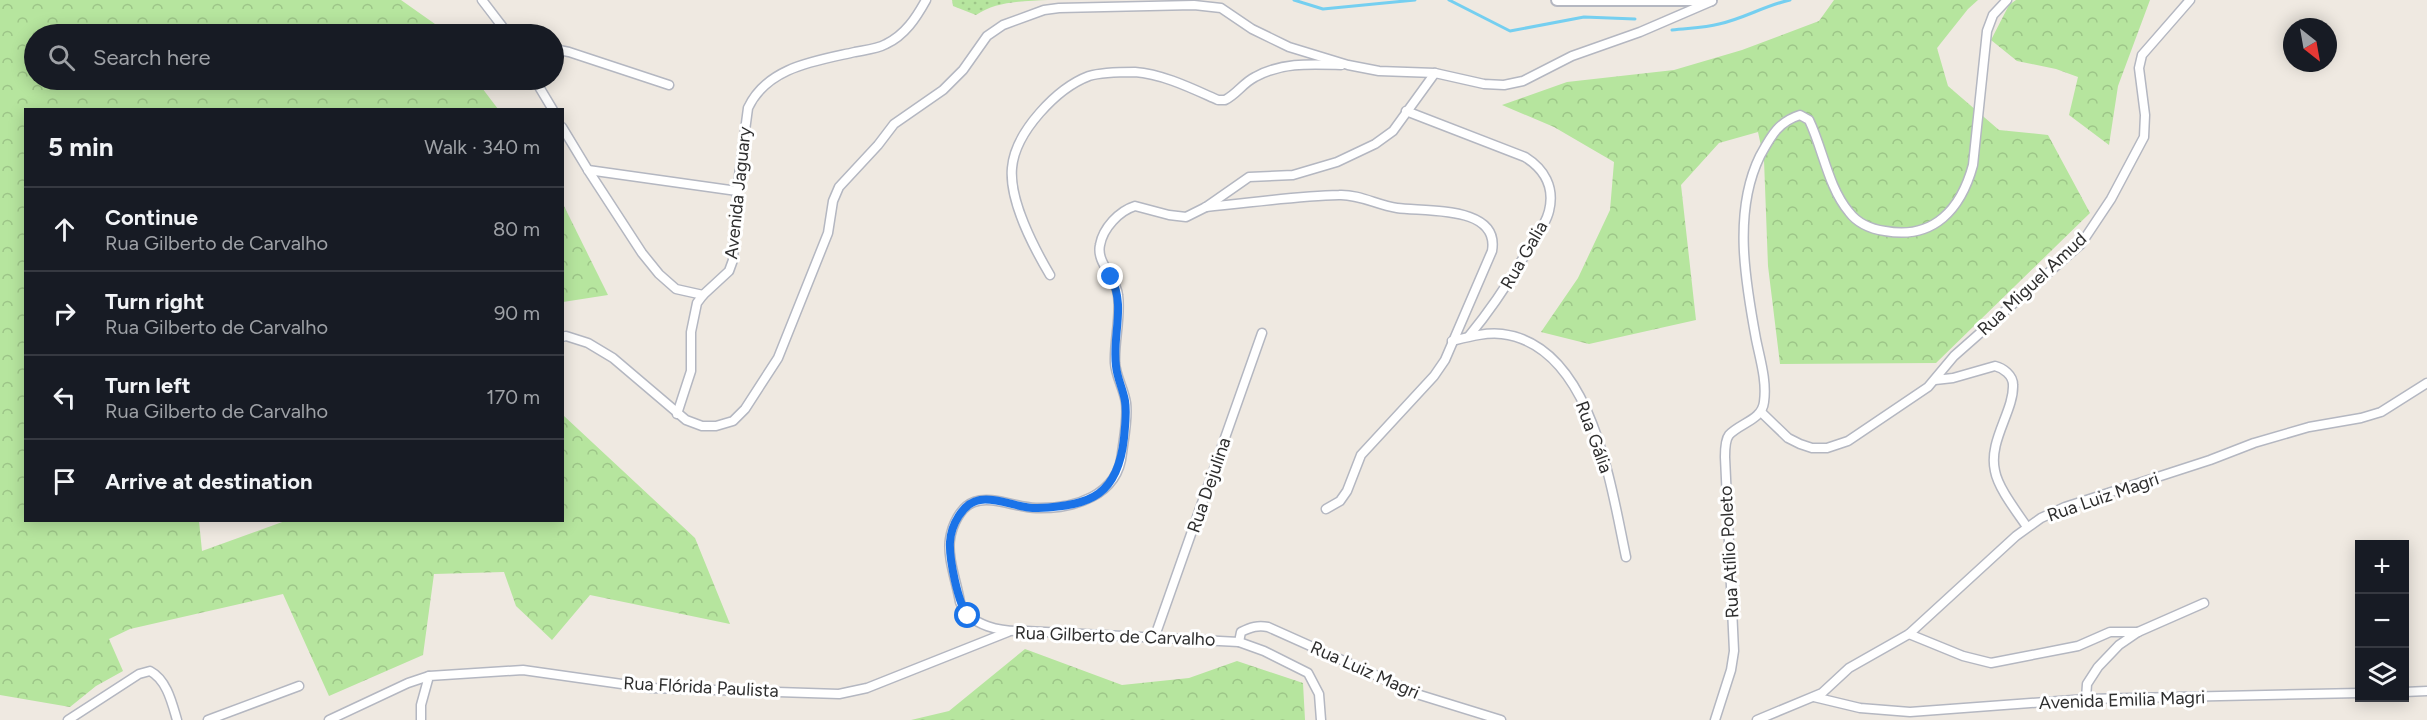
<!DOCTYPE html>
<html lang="en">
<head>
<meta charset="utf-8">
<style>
  :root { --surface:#171b24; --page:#242831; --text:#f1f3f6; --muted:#9ea1a6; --line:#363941 }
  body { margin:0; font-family:Figtree,sans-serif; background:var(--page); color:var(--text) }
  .controls { position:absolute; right:18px; bottom:18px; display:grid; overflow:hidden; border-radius:0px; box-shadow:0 3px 15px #0003 }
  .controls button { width:54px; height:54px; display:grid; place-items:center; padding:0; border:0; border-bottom:2px solid var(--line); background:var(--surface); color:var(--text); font:30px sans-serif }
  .compass { position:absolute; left:2283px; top:18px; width:54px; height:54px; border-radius:50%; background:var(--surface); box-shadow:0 3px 15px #0003; rotate:149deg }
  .stop { position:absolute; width:18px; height:18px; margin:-14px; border:4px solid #1a73e8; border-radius:50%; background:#fff }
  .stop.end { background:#1a73e8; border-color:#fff; box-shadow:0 2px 6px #0008 }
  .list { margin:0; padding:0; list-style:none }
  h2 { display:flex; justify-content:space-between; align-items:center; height:78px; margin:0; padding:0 24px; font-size:26px }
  h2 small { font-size:20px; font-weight:400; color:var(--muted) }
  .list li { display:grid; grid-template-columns:39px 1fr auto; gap:18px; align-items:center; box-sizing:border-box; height:84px; padding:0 24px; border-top:2px solid var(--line) }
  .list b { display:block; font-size:22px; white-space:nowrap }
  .list p { margin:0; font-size:20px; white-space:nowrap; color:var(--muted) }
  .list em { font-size:20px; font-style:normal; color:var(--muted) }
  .icon { flex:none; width:33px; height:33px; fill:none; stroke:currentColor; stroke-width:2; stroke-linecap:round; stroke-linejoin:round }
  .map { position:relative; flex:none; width:2427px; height:720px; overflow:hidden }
  .search { position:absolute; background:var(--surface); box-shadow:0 3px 15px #0003; left:24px; top:24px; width:540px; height:66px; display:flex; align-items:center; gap:15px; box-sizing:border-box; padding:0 21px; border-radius:33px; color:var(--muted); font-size:22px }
  .panel { position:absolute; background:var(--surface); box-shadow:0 3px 15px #0003; left:24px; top:108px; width:540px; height:414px; border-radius:0px }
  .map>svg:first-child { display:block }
  .forest { fill:url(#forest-crowns) }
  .park { fill:url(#park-dots) }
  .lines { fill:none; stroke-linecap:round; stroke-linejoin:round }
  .stream { stroke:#75cff0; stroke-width:3 }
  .minor-casing { stroke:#b4b7c1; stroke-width:11 }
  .tertiary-casing { stroke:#b4b7c1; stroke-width:14 }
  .minor { stroke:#fff; stroke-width:8 }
  .tertiary { stroke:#fff; stroke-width:10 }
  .route { stroke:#1a73e8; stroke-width:8 }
  .labels { text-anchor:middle; stroke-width:6; stroke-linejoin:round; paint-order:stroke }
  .street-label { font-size:18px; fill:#2e2e2e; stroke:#fff }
</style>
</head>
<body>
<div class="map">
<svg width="2427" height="720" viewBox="0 0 2427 720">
  <defs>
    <pattern id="forest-crowns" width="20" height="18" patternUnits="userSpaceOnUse" patternTransform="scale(1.5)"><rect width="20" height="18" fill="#b6e59e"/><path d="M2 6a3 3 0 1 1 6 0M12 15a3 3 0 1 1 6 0" fill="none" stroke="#9dc588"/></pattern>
    <pattern id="park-dots" width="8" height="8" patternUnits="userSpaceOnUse" patternTransform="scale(1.5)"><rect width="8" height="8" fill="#b6e59e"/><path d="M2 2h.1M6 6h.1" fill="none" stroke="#9dc588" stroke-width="1.8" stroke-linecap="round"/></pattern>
  </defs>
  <rect width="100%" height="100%" fill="#efe9e1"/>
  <g class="forest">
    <path d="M0,0H401L435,24L443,34H34V80H476L498,109L26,110V520L199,521L202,551L285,521L562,520L564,416L695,538L730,624L590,595L552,640L516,606L504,572L434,574L423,655L329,696L283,594L130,629L109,639L123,671L96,686L70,707L0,695Z"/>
    <path d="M1834,0H1978L1968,9L1937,48L1948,86L1999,130L2048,135L2090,213L1936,363L1780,364L1768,266L1764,160L1758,132L1719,143L1681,185L1696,320L1589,344L1541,332L1578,278L1610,210L1614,162L1554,127L1502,105L1567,82L1674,70L1742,50L1819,21Z"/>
    <path d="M2016,0H2150L2118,86L2109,145L2069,115L2078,77L2056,69L2017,61L1991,40L2009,5Z"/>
    <path d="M562,202L608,295L563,302Z"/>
    <path d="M1025,649L1122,685L1189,678L1237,661L1303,683L1305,720H911L949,711Z"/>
  </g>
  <path class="park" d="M952,0H1048C1024,1 996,1 976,15L953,6Z"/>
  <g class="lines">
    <g class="stream">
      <path d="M1294,0L1323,9L1415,0"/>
      <path d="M1449,0L1510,31L1584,17L1635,19"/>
      <path d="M1672,30C1687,28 1704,28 1719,24C1743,19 1766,5 1790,0"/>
    </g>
    <g class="minor-casing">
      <g id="minor">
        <path d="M482,0L508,34"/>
        <path d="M554,49L569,52L669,85"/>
        <path d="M535,80L553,110"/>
        <path d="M1406,111L1525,157C1544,169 1555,187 1549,211C1546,224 1536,237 1529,248C1510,281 1493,307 1469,336"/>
        <path d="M562,127L588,170L642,253L659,274L676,289L703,295"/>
        <path d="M588,170L737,191"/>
        <path d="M1206,207C1250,203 1295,196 1339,195C1359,194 1377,205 1397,208C1425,212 1500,205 1492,251L1445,360L1434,376L1361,455L1347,491L1340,501L1326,509"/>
        <path d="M1050,275C1034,248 1009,200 1012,168C1015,132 1057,88 1089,76C1102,72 1121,72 1135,72C1163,74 1193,89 1218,100H1225C1237,94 1243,83 1255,77C1282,62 1311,64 1341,65"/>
        <path d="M562,337L566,336L588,343L613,358L686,420L702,426H716L733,421L745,409L778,358L828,233L833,201L839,187L878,145L894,124L943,90L963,70L987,36L1003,25L1044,10L1059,8L1194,5L1221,8L1252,29L1289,47L1348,65L1379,71L1435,73L1484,84L1504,85L1523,81L1572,56L1640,32L1712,1"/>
        <path d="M1452,341C1468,337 1486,332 1502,334C1592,345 1611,487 1626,557"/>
        <path d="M1935,380L1953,378L1995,366C2003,368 2013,375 2013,385C2014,411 1988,441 1995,471C1998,488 2017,512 2027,527"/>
        <path d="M1761,412L1788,438L1800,444L1812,448H1827L1848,441L1928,387L1954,356L2081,244L2111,199L2144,137L2145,115L2139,68L2142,55L2190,0"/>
        <path d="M677,414L691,371V332L697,303L703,295L729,271L733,260L737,191L748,108C767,67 815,61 855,52C865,50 877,49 886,44C905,35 916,18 926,0"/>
        <path d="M1909,634L1963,656L1991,663L2078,646L2110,632H2138"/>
        <path d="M1155,636L1262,333"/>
        <path d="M1239,642L1241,632C1251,627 1258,625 1268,627L1420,695L1501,720"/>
        <path d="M2404,692L2427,691"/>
        <path d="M1814,697L1860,708L1910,712L2086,699L2360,693"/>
        <path d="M2086,699L2087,684L2098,667L2119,645L2138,632L2204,603"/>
        <path d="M68,720L139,674L150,671C167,680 172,703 177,720"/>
        <path d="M208,720L299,686"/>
        <path d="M329,720L408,683L429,676"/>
        <path d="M421,720V705L429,676L523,670L650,688L839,694L867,688L1008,632"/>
        <path d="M1321,720L1319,694L1308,673L1264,651L1239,642L1026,631C1002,632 970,627 960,602C957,583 947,558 950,539C952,526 960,507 974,502C992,495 1017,508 1036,508C1074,509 1118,496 1122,453C1124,437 1128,419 1126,403C1124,389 1116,377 1115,363C1114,341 1121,317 1118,295C1116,277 1096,263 1100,245C1103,228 1119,211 1135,206L1169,215L1186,217L1206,207L1249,177L1293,175L1337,162L1375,144L1393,131L1435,73"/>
        <path d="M1715,720L1731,670L1734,651L1725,457C1725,450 1725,440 1729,435C1740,423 1762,420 1764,402C1767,381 1760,359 1756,339C1745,280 1733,211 1760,156C1771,136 1778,122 1800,115L1809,120C1823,149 1828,187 1849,212C1858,224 1871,229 1885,231C1934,240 1961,209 1973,165L1987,31L1993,15L2007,0"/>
        <path d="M1757,720L1822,693L1849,668L1909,634L2016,536L2041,518L2065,507L2210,460L2254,443L2309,427L2361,418L2381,412L2427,383"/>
      </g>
    </g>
    <g class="tertiary-casing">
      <path id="tertiary" d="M1557,0H1711"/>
    </g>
    <use href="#minor" class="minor"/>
    <use href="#tertiary" class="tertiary"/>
  </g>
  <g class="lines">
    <path class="route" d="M968,616C958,604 949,558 950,542C951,526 962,503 980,500C998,497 1019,509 1038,508C1092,506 1118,494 1124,438C1125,426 1127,413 1125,401C1123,389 1117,378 1116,366C1112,335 1126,307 1111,277"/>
  </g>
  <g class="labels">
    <g class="street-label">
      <text transform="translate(738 193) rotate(-84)" y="6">Avenida Jaguary</text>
      <text transform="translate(1524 255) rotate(-60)" y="6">Rua Galia</text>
      <text transform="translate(2032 284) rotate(-43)" y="6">Rua Miguel Amud</text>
      <text transform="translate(1594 437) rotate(70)" y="6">Rua Gália</text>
      <text transform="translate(1209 485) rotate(-71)" y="6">Rua Dejulina</text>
      <text transform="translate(2103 497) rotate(-19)" y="6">Rua Luiz Magri</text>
      <text transform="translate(1729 552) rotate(-93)" y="6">Rua Atílio Poleto</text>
      <text transform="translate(1115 636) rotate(2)" y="6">Rua Gilberto de Carvalho</text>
      <text transform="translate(1365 670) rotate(24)" y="6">Rua Luiz Magri</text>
      <text transform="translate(701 687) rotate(3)" y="6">Rua Flórida Paulista</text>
      <text transform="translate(2122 700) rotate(-2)" y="6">Avenida Emilia Magri</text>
    </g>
  </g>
</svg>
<div class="controls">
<button>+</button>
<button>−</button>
<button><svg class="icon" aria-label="layers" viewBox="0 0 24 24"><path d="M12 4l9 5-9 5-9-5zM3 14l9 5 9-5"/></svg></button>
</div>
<svg class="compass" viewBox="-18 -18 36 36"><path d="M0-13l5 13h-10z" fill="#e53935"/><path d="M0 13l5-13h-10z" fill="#9ea1a6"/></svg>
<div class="stop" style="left:968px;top:616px"></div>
<div class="stop end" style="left:1111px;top:277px"></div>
<div class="search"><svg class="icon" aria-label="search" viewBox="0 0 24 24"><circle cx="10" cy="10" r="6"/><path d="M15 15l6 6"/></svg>Search here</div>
<section class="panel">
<h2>5 min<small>Walk · 340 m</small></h2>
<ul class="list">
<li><svg class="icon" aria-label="ahead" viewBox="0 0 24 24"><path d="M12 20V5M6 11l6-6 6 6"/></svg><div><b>Continue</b><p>Rua Gilberto de Carvalho</p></div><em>80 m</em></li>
<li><svg class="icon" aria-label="right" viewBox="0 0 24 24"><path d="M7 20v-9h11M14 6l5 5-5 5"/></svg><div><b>Turn right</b><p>Rua Gilberto de Carvalho</p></div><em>90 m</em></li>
<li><svg class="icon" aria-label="left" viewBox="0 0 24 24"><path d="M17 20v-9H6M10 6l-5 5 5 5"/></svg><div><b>Turn left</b><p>Rua Gilberto de Carvalho</p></div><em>170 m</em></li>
<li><svg class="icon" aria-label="arrive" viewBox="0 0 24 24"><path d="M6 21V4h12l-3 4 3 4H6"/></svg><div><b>Arrive at destination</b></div></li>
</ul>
</section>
</div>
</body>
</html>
